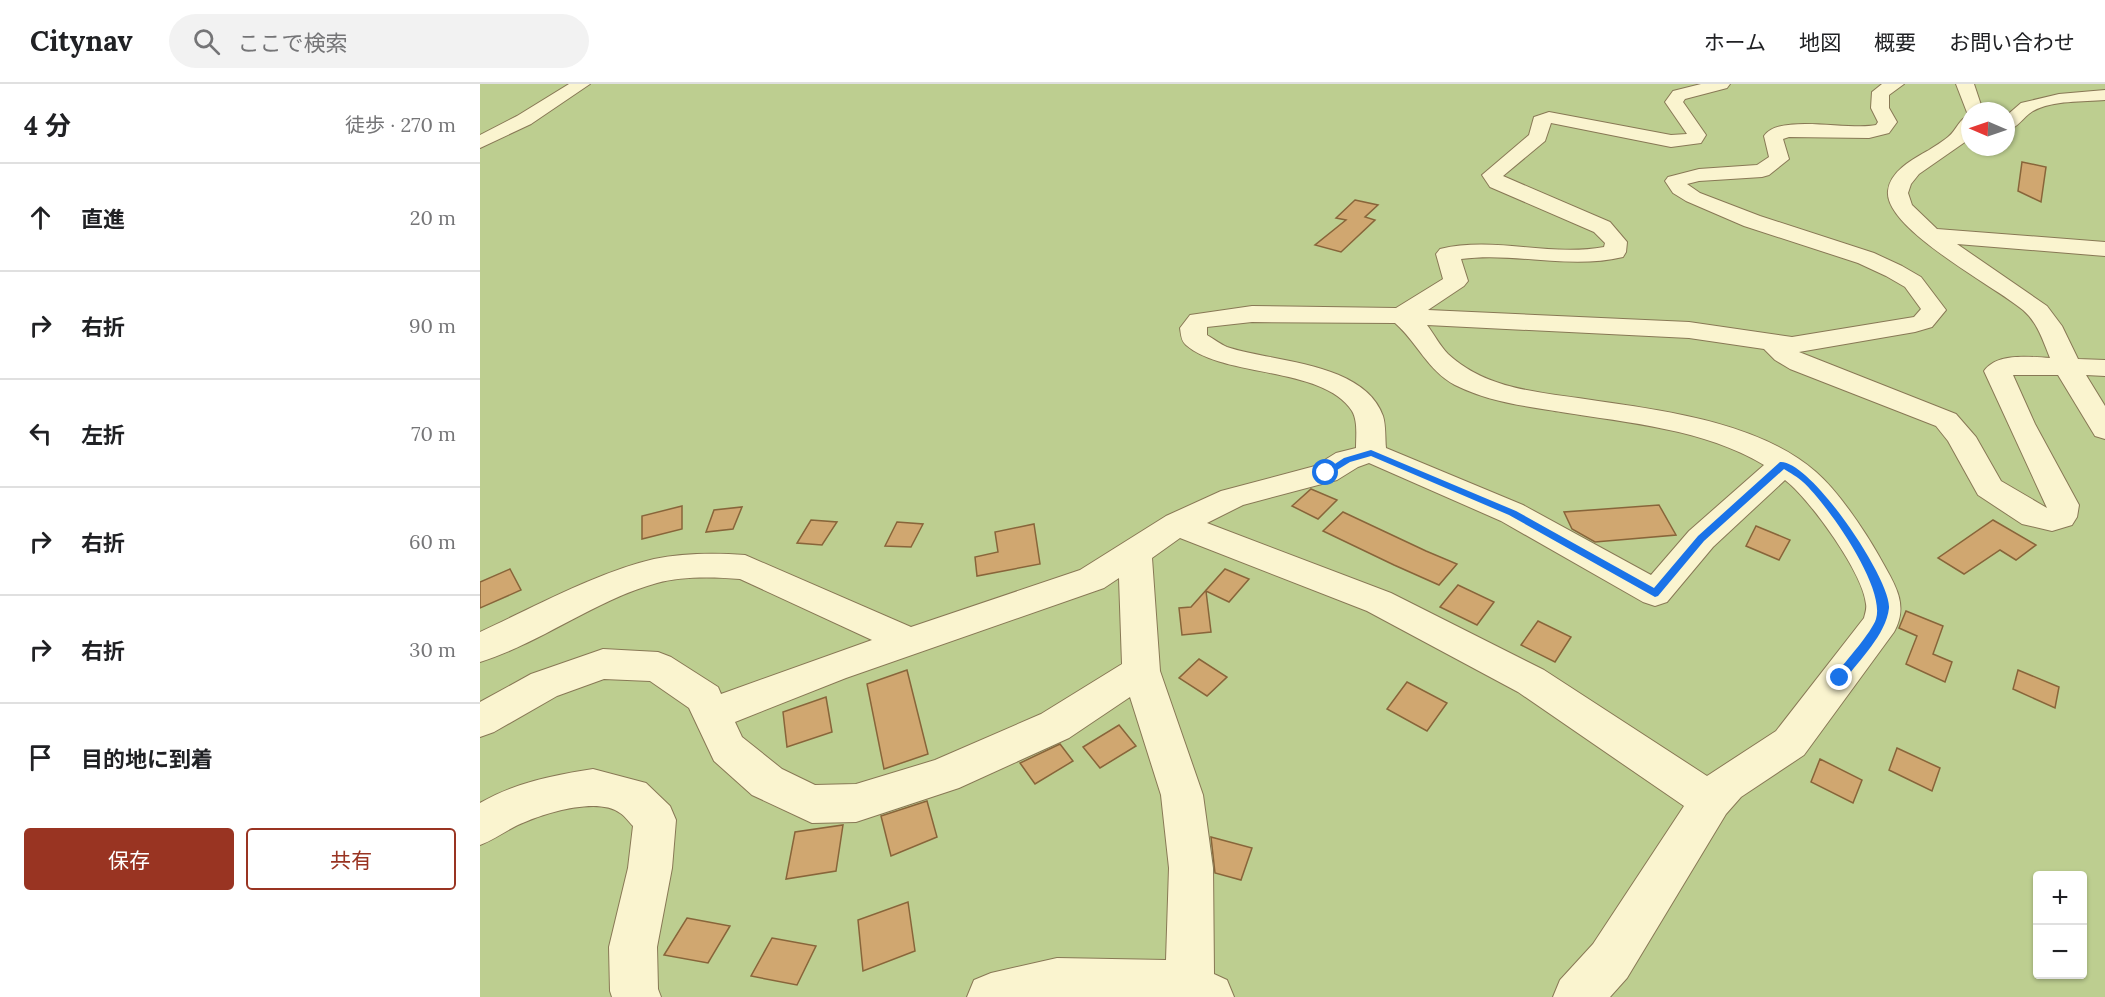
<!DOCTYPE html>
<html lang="ja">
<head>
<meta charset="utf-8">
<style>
  :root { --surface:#fff; --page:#f2f2f2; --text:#202124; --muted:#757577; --line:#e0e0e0; --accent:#993422 }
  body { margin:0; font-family:Lora,"Noto Sans JP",serif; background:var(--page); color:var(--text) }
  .controls { position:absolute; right:18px; bottom:18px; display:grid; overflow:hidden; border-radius:6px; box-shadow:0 2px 4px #0004 }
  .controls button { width:54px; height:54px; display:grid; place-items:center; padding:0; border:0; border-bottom:2px solid var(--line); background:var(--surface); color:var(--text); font:30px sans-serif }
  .compass { position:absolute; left:1481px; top:18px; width:54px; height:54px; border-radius:50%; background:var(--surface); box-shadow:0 2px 4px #0004; rotate:272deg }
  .stop { position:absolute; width:18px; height:18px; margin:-14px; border:4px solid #1a73e8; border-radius:50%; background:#fff }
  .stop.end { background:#1a73e8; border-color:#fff; box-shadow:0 2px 6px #0008 }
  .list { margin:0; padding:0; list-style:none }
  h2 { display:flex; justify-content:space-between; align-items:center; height:78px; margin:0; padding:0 24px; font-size:26px }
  h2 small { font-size:20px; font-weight:400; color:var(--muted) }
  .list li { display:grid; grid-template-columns:39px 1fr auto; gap:18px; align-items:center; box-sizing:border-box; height:108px; padding:0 24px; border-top:2px solid var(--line) }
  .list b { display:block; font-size:22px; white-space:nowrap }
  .list em { font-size:20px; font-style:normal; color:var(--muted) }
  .actions { display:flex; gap:12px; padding:18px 24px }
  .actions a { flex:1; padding:14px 0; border:2px solid var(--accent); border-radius:6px; text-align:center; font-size:21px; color:var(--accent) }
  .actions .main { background:var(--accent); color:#fff }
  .icon { flex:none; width:33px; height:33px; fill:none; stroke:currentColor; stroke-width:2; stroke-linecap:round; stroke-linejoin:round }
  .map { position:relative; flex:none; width:1625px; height:913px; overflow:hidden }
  header { display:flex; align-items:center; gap:36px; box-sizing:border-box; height:84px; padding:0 30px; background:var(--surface); border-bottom:2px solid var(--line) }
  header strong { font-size:28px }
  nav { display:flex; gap:33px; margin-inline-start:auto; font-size:21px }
  .search { width:420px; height:54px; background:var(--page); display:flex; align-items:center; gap:15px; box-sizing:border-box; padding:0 21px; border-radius:33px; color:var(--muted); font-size:22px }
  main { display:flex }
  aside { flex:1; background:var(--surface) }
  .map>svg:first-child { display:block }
  .green { fill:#bdce90; fill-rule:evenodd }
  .building { fill:#d0a770; stroke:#88653a; stroke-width:1.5 }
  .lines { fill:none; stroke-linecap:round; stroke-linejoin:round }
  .minor-casing { stroke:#887855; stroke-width:2 }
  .minor { fill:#faf4cf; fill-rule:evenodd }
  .route { fill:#1a73e8 }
</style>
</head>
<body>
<header>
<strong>Citynav</strong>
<div class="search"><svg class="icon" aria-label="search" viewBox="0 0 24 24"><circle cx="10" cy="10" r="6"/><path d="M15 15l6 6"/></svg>ここで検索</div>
<nav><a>ホーム</a><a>地図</a><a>概要</a><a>お問い合わせ</a></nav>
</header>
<main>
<aside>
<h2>4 分<small>徒歩 · 270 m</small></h2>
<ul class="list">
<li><svg class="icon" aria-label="ahead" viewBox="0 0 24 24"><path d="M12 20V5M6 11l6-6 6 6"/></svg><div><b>直進</b></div><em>20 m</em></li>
<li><svg class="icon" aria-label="right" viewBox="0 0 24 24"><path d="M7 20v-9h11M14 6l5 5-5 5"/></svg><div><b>右折</b></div><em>90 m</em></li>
<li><svg class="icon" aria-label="left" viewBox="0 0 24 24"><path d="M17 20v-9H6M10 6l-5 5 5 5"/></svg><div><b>左折</b></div><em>70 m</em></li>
<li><svg class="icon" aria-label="right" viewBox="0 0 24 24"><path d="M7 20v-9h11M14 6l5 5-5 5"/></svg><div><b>右折</b></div><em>60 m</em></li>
<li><svg class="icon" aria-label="right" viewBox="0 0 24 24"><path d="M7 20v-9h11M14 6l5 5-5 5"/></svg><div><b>右折</b></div><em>30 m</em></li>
<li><svg class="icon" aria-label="arrive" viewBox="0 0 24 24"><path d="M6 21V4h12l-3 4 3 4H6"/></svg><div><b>目的地に到着</b></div></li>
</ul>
<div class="actions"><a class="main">保存</a><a>共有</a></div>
</aside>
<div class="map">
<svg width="1625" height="913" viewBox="0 0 1625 913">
  <rect width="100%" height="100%" fill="#f0e8bc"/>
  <path class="green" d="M0,0H1625V913H0ZM1490,27H1526V63H1490ZM1558,792H1602V890H1558Z"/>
  <g class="building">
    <path d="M1542,78L1566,83L1561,118L1538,107Z"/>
    <path d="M875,116L898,121L885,133L895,136L861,168L835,161L866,136L856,134Z"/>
    <path d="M831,405L857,416L838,435L812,422Z"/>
    <path d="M1179,421L1196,451L1115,458L1092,445L1084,428Z"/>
    <path d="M202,422V445L162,455V432Z"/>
    <path d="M262,423L253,445L226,448L234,426Z"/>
    <path d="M863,428L946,467L977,480L959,501L914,481L843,447Z"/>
    <path d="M331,436L357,438L342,461L317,459Z"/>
    <path d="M1513,436L1556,461L1536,476L1520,466L1484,490L1458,474Z"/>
    <path d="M417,438L443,440L431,463L405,462Z"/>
    <path d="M554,440L560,480L497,492L495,473L518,468L515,448Z"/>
    <path d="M1276,442L1310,456L1299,476L1266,462Z"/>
    <path d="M30,485L41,506L0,524V498Z"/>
    <path d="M745,485L769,495L749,518L726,507L731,548L702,551L699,524L711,523Z"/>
    <path d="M978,501L1014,518L997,541L960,523Z"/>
    <path d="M1426,527L1463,542L1453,570L1472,578L1465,598L1426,580L1437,552L1419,544Z"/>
    <path d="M1058,537L1091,553L1075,578L1041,561Z"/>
    <path d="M719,575L747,593L727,612L699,594Z"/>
    <path d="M427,586L448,670L404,685L387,600Z"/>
    <path d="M1538,586L1579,603L1575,624L1533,605Z"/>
    <path d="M927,598L967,619L947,647L907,625Z"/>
    <path d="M346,613L352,648L307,663L303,628Z"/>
    <path d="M639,641L656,662L620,684L603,663Z"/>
    <path d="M580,660L593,677L555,700L540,679Z"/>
    <path d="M1417,664L1460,684L1452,707L1409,686Z"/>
    <path d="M1340,675L1382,696L1373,719L1331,698Z"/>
    <path d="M447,717L457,753L411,772L401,732Z"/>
    <path d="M363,741L356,787L306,795L315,748Z"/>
    <path d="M731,753L772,764L761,796L735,789Z"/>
    <path d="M428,818L435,867L383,887L378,836Z"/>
    <path d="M207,834L250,842L228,879L184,871Z"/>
    <path d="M292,854L336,862L317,901L271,892Z"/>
  </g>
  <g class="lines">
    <g class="minor-casing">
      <g id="minor">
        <path d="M89,0H110L51,40L0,64V51L37,32Z"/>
        <path d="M1221,0H1250L1247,4L1205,15L1203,18L1226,51L1221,59L1191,63L1071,39L1065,57L1023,92L1130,138L1147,158L1146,168L1143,173C1089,186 1036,168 981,175L988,197L984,202L948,226L1209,238L1312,253L1434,233L1441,225L1425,203L1406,192L1378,179L1264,142L1206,117L1193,109L1185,97L1188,93L1219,85L1277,81L1289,73L1284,52C1299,29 1370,47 1396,41L1398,38L1391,24L1392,8L1402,0H1424L1409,11V24L1417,38L1409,49L1389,54L1309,53L1303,55L1309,75L1289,91L1282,93L1219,97L1207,100L1220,109L1280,132L1394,169L1422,182L1441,193L1466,226L1452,243L1435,248L1319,268L1476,330L1496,353L1521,397L1567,424L1504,287C1517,268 1551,273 1570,274C1563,257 1558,239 1543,226C1516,203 1404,145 1408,107C1410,87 1433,75 1449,66C1455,62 1462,58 1468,53C1477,46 1479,34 1490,31V51L1485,58L1439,90L1431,100L1428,109L1432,121L1457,145L1625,158V172L1477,160L1567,222L1582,242L1598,275L1625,276V292L1606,291L1625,322V355L1615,352L1578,291H1533L1555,340L1599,421L1597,433L1592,441L1572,447L1542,440L1498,411L1468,357L1456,342L1310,285L1295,276L1284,265L1209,254L947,241C954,250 960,262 968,270C1006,305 1057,308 1105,315C1179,326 1278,337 1336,388C1358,407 1385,447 1399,472C1413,498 1430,519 1414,548L1324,671L1261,713L1246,730L1147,894L1130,913H1073L1080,896L1113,860L1204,722L1038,608L887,527L700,454L672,474L680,587L723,711L733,784L734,890L747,896L754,913H487L494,896L511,889L577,874L686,876L689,784L681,711L650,613L589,654L479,704L376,738L332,739L272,711L234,677L209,624L170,597L124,595L77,612L14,648L0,653V618L51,590L123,565L178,568L191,573L238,603L241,610L392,556L260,495C234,493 202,492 177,499C115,516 61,559 0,578V548C52,524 118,488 174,475C203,469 236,469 265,471L431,543L600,486L686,432L741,407L835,382L856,369L876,364C876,352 878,337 872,327C843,282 744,294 706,261C701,257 701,250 700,244L710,231L772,222L916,224L963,195L956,170L960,165C1014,152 1070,173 1124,163L1125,159L1114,148L1010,103L1002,91L1049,51L1054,33L1069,28L1191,51L1207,50L1185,18L1193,7ZM772,238L915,239C937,258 948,287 975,301C1009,318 1044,322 1081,328C1149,339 1224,345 1284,381L1209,447L1171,491L1043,421L906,364C905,354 906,342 903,332C884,278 792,278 747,263C740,260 734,255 727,251V243ZM889,379L1021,437L1163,518L1175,522L1187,518L1233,463L1305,396C1330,415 1383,489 1386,520C1387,525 1385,530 1384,534L1296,647L1227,692L1064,586L911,509L727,439L763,421L857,396L878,383ZM639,494L642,580L561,630L455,676L376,700L335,701L302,685L262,653L255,638L366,594L624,504Z"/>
        <path d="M1476,0H1494L1503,27H1490V31H1488Z"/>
        <path d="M1625,6V16C1603,18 1573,16 1553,27C1543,33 1538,44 1526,47V32L1541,19L1579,10Z"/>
        <path d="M113,685L166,699L190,722L196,736L192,784L177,863L178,905L181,913H132L130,907L129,863L148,784L153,742C149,738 145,732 140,729C119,713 68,728 45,738C29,744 16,755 0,761V719C34,699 74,691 113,685Z"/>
      </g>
    </g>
    <use href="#minor" class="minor"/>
  </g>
  <path class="route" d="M891,366L1036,427L1174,504L1218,452L1300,378C1330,375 1411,495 1409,524C1406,551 1379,576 1364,597H1356V590C1365,578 1392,548 1396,535C1406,503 1347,420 1323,398C1318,393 1310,389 1304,385L1224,457L1178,512L1175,513L1029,431L891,372L870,378L849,391L841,389L864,374Z"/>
</svg>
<div class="controls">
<button>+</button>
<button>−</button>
</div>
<svg class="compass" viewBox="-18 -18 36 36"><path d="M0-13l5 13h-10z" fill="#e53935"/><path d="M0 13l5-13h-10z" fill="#757577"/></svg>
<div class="stop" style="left:846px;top:389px"></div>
<div class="stop end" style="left:1360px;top:594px"></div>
</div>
</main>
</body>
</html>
